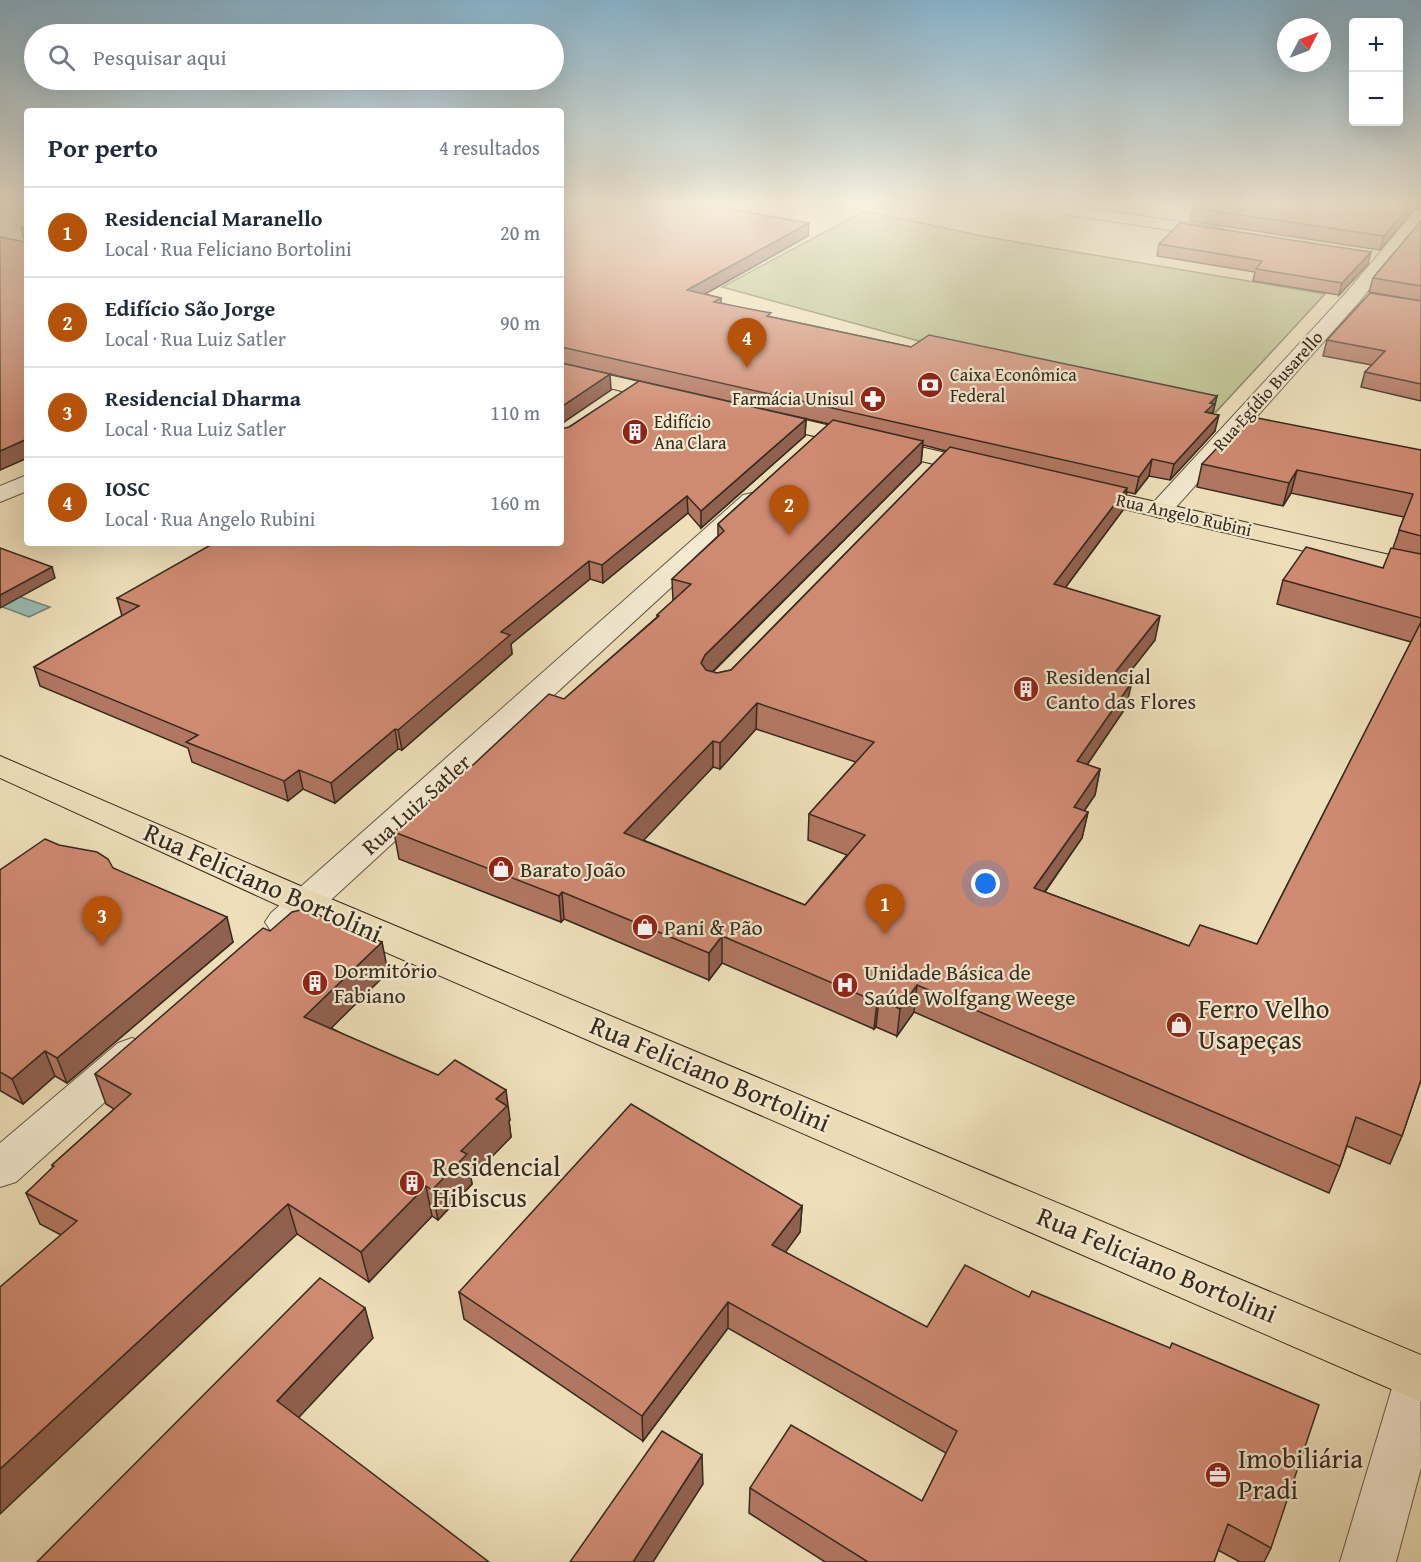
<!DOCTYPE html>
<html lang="pt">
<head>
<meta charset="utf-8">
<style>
  :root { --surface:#fff; --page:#f6f6f7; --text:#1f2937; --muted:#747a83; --line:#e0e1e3; --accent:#b45309 }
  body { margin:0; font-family:"Gentium Book Plus",serif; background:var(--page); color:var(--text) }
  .controls { position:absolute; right:18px; top:18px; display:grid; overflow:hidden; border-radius:6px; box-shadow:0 6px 24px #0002 }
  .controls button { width:54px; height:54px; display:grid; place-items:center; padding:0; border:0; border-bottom:2px solid var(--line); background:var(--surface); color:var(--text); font:30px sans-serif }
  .compass { position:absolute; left:1277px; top:18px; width:54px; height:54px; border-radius:50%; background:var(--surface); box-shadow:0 6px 24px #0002; rotate:48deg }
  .you { position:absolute; left:986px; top:884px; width:21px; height:21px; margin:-15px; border:4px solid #fff; border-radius:50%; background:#1a73e8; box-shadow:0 0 0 9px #1a73e833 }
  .badge { display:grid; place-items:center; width:39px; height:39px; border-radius:50%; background:var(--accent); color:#fff; font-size:20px; font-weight:700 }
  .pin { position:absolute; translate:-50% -50px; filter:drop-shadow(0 2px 3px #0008) }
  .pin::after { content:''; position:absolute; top:32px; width:21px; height:18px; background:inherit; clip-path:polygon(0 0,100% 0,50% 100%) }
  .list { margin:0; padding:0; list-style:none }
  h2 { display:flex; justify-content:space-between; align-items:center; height:78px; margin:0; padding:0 24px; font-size:26px }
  h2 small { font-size:20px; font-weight:400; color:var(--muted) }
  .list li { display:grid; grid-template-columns:39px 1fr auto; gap:18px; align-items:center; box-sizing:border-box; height:90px; padding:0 24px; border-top:2px solid var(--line) }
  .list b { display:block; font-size:22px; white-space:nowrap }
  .list p { margin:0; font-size:20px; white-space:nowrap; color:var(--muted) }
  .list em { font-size:20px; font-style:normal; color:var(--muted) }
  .icon { flex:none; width:33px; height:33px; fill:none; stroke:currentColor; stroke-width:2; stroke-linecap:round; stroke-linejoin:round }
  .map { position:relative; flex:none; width:1421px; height:1562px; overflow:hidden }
  .search { position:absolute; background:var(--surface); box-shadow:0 6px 24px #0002; left:24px; top:24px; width:540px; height:66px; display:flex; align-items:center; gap:15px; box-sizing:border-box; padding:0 21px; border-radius:33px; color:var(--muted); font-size:22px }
  .panel { position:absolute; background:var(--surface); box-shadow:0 6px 24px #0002; left:24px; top:108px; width:540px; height:438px; border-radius:6px }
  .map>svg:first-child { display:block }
  .green { fill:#bac18e; stroke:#787656; stroke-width:1.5 }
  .water { fill:#99bcb3; stroke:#718277; stroke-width:1.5 }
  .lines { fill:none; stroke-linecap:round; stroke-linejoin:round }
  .minor-casing { stroke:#645744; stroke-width:2 }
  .major-casing { stroke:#362a1d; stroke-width:2 }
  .minor { fill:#f4ead2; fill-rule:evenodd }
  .major { fill:#eedfba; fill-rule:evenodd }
  .wall { fill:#b27762; stroke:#362a1d; stroke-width:1.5; fill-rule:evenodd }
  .shaded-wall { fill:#916150; stroke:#362a1d; stroke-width:1.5 }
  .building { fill:#cf8a72; stroke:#362a1d; stroke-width:1.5; fill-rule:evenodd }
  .labels { text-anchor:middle; stroke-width:4.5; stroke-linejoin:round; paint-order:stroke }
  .far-poi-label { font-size:18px; fill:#362a1d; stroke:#f4ead2; text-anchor:start }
  .far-street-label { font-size:18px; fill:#362a1d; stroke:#f4ead2 }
  .poi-label { font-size:22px; fill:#362a1d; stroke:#f4ead2; text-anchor:start }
  .street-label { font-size:22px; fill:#362a1d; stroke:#f4ead2 }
  .near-street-label { font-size:27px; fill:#362a1d; stroke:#f4ead2 }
  .near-poi-label { font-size:27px; fill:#362a1d; stroke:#f4ead2; text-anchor:start }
</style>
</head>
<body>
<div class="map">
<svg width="1421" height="1562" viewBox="0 0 1421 1562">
  <rect width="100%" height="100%" fill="#eedfba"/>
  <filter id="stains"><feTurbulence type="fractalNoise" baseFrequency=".00333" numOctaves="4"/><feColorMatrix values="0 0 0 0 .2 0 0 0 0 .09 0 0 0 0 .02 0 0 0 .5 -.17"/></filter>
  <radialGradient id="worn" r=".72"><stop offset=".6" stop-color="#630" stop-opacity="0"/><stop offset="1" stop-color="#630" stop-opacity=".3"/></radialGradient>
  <path class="green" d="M864,211L987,237L1325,294L1216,412L1017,368L722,287Z"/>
  <path class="water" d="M15,595L50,607L29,617L0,606V603Z"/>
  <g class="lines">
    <g class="minor-casing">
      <g id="minor">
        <path d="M1059,205H1069L1221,228L1230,233L1221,238L1065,214L1057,209Z"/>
        <path d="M1421,210V226L1359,302L1169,515L1160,518L1151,515L1147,510L1151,505L1345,294L1415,211Z"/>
        <path d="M27,475V491L0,502V486Z"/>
        <path d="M752,493L761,495L764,500L761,505L297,931L284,935L271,931L265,922L271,913L743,495Z"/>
        <path d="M132,1038L146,1043L152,1054L146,1065L16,1182L0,1187V1143L118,1043Z"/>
        <path d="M1420,1355L1421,1468L1396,1562H1340L1395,1378L1402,1361Z"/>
      </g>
    </g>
    <g class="major-casing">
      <g id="major">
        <path d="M561,364L682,392L685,397L682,402L674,404L561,376Z"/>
        <path d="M762,410L989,463L993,468L989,473L981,475L754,422L751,417L754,412Z"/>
        <path d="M1081,485L1421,562V578L1072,497L1069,492L1072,487Z"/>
        <path d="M0,756L319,894L1421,1355V1402L293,912L0,778Z"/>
      </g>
    </g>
    <use href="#minor" class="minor"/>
    <use href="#major" class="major"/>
  </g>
  <g class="wall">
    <path d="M561,205L808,236L705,294L721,298V303L771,317L911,347L1217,396L1213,412L1212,413L1215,431L1170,480L1149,476L1135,494L1127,492L1123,510L1065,588L1155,640L1124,679L1126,707L1087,765L1100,769L1095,795L1084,811L1088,812L1082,838L1045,892L1189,946L1257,944L1411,642L1277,604L1283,580L1383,568L1393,548L1404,517L1291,493L1283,506L1197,487L1202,464L1421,450V1080L1402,1136L1390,1164L1347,1146L1340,1166L1329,1193L914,1012L897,1036L876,1027L874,1029L722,963L709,980L564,919L561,922L399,859L394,832L459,778L564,699L657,617V615L673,601L672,579L718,536V524L829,424L561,363ZM923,445L946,451L731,670L717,673L713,672L921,463ZM756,729L856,762L809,814L808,840L847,855L805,905L643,840L713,767L720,769Z"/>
    <path d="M1193,208L1413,210L1380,250L1190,221Z"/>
    <path d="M1421,221V301L1369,292L1373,278Z"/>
    <path d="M27,226V458L0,470V237L25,242L21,228Z"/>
    <path d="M1159,244L1368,264L1339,295L1253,281L1255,272L1157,256Z"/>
    <path d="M1421,301V401L1361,387L1365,372L1372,365L1323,356L1327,340Z"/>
    <path d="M806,419L805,436L701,528L688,513L603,583L590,579L511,644L512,654L402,750L398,749L335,803L303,789L288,801L192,762L188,748L40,686L34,667L122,616L117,598Z"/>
    <path d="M113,868L233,942L67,1083L55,1076L23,1104L1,1091H0V870Z"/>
    <path d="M270,931L388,972L331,1028L510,1120L509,1121L511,1137L471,1178L472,1184L438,1220L432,1216L369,1282L297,1234L61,1235L40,1224L26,1193L53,1168L52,1165L114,1109L106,1104L95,1074Z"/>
    <path d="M802,1206L800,1232L785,1252L1271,1548L1264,1562H1240L1218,1550L1214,1562H825L749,1513L750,1488L922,1501L946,1453L728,1328L643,1441L464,1319L459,1292Z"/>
  </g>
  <g class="shaded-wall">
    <path d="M1410,205H1421V208L1413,210L1380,250L1384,236Z"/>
    <path d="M809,223L808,236L687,304V290Z"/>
    <path d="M1371,252L1368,264L1339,295L1342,283Z"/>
    <path d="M610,374L611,390L561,424V407Z"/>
    <path d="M1217,396L1213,412L1212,413L1205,412L1210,403Z"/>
    <path d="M1219,415L1215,431L1170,480L1174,464Z"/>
    <path d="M806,419L805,436L701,528V511Z"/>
    <path d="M27,439V458L0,470V451Z"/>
    <path d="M923,441L921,463L705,679L701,663L705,655Z"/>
    <path d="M1152,459L1149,476L1135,494L1139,477Z"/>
    <path d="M1297,470L1291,493L1283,506L1289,483Z"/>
    <path d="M1127,488L1123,510L1050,608L1054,584Z"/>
    <path d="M687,496L688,513L603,583L602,565Z"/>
    <path d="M589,561L590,579L511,644L512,654L402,750L398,730L501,632Z"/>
    <path d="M52,567L55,578L0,608V595Z"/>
    <path d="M1160,616L1155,640L1108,700L1113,675Z"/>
    <path d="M1132,682L1126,707L1072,787L1077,761Z"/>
    <path d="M757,703L756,729L720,769V743Z"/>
    <path d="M395,729L398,749L335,803L331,783Z"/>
    <path d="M713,741V767L626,859L624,833Z"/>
    <path d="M1100,769L1095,795L1069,833L1074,807Z"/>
    <path d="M299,770L303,789L288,801L284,781Z"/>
    <path d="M1088,812L1082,838L1029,914L1034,888Z"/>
    <path d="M562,892L564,919L561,922L559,896Z"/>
    <path d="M227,917L233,942L67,1083L57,1058Z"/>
    <path d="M722,936V963L709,980V953Z"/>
    <path d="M382,942L388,972L312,1047L304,1017Z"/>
    <path d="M917,985L914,1012L897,1036L900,1009Z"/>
    <path d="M879,999L876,1027L874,1029L877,1002Z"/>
    <path d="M45,1051L55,1076L23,1104L12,1079Z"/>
    <path d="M506,1090L510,1120L509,1121L511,1137L471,1178L472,1184L438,1220L432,1190L461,1151L496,1099Z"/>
    <path d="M426,1186L432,1216L369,1282L361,1252Z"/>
    <path d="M288,1204L297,1234L0,1514V1469Z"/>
    <path d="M802,1206L800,1232L771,1272L772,1245Z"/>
    <path d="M728,1302V1328L643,1441L642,1416Z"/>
    <path d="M365,1308L373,1338L287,1430L277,1401Z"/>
    <path d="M702,1455L703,1484L653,1562H633Z"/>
  </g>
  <g class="building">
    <path d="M561,205H706L809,223L687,290L721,298L714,302L771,313L767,316L911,347L929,335L1217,396L1210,403L1214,404L1205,412L1219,415L1174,464L1152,459L1139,477L561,347Z"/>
    <path d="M1196,205H1410L1384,236L1193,208Z"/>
    <path d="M1421,221V286L1373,278Z"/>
    <path d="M1180,223L1371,252L1342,283L1256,269L1262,261L1159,244Z"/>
    <path d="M27,226V439L0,451V237L25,242V230L21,228Z"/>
    <path d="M1370,293L1421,301V384L1365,372L1385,351L1327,340Z"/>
    <path d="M561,363L610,374L561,407Z"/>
    <path d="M639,381L806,419L701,511L687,496L602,565L589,561L501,632L510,635L398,730L395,729L331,783L299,770L284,781L186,742L198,735L34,667L139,606L117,598L214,543H561V429L569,427Z"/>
    <path d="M1247,416L1421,450V536L1399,530L1413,494L1297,470L1289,483L1202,464Z"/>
    <path d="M833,420L923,441L705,655L701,663L706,670L717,673L731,670L950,447L1127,488L1054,584L1160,616L1113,675L1132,682L1077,761L1100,769L1074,807L1088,812L1034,888L1189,946L1200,925L1257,944L1421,622V1080L1402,1136L1356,1117L1340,1166L917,985L900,1009L879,999L877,1002L722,936L709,953L562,892L559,896L394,832L455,777L459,778L549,694L564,699L659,616L657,615L691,584L672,579L724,531L718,524ZM757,703L874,742L809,814L865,835L805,905L624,833L713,741L720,743Z"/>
    <path d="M1306,547L1383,568L1391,548L1421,554V618L1283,580Z"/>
    <path d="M0,548L52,567L0,595Z"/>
    <path d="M45,839L59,845L97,852L108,859L113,868L227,917L57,1058L45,1051L12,1079L0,1072V870Z"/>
    <path d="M305,909L382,942L304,1017L438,1075L455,1060L506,1090L496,1099L507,1106L461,1151L467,1154L432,1190L426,1186L361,1252L288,1204L0,1469V1287L77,1221L26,1193L54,1166L52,1165L131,1094L95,1074L263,928L270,931L292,912Z"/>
    <path d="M631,1104L802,1206L772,1245L927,1327L965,1265L1029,1297L1032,1291L1170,1348L1172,1343L1319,1405L1271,1548L1228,1524L1214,1562H868L750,1488L791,1425L922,1501L957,1431L728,1302L642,1416L459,1292Z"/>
    <path d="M320,1278L365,1308L277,1401L489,1562H37Z"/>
    <path d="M662,1431L702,1455L633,1562H570Z"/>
  </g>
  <linearGradient id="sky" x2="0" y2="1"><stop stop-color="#88b7d3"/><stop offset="0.48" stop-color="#f7f1e0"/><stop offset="1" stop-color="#f7f1e0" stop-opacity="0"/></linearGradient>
  <rect width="1421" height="423" fill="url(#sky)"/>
  <defs>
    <g id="bank-disc" transform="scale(1.35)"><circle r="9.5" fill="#8f2418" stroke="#f4ead2"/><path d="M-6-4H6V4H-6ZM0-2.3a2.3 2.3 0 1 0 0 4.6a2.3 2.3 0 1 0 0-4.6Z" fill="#fff"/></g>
    <g id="pharmacy-disc" transform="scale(1.35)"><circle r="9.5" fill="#8f2418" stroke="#f4ead2"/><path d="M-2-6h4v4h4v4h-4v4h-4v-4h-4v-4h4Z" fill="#fff"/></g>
    <g id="building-disc" transform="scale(1.35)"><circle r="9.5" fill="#8f2418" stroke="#f4ead2"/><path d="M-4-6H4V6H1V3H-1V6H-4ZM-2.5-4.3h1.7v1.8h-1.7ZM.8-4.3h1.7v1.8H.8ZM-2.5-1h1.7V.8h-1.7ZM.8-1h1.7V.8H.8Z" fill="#fff"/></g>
    <g id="shop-disc" transform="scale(1.35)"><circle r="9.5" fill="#8f2418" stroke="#f4ead2"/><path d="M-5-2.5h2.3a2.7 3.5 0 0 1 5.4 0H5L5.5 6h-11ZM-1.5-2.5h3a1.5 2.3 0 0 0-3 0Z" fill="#fff"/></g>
    <g id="hospital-disc" transform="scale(1.35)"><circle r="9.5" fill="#8f2418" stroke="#f4ead2"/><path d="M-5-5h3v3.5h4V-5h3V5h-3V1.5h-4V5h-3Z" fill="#fff"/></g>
    <g id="office-disc" transform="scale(1.35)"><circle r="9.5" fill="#8f2418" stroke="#f4ead2"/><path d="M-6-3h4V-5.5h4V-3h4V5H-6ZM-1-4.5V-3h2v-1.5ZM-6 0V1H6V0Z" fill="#fff"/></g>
  </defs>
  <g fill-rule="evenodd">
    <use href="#bank-disc" x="930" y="385"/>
    <use href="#pharmacy-disc" x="873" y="399"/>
    <use href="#building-disc" x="635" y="432"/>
    <use href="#building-disc" x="1026" y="689"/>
    <use href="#shop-disc" x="501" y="869"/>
    <use href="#shop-disc" x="645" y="927"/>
    <use href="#building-disc" x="315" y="983"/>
    <use href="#hospital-disc" x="845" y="985"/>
    <use href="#shop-disc" x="1179" y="1025"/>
    <use href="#building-disc" x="412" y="1183"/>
    <use href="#office-disc" x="1218" y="1475"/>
  </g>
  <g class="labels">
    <g class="far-poi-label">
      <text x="950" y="381">Caixa Econômica<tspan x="950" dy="21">Federal</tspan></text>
      <text x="854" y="405" text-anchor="end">Farmácia Unisul</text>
      <text x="654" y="428">Edifício<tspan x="654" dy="21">Ana Clara</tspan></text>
    </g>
    <g class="far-street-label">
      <text transform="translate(1268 391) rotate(-48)" y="6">Rua Egídio Busarello</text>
      <text transform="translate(1184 515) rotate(13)" y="6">Rua Angelo Rubini</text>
    </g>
    <g class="poi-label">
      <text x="1046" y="684">Residencial<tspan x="1046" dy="25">Canto das Flores</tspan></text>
      <text x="520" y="877">Barato João</text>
      <text x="664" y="935">Pani &amp; Pão</text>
      <text x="334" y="978">Dormitório<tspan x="334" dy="25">Fabiano</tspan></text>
      <text x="864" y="980">Unidade Básica de<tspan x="864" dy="25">Saúde Wolfgang Weege</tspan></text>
    </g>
    <g class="street-label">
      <text transform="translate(416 804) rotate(-42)" y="8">Rua Luiz Satler</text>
    </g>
    <g class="near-street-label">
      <text transform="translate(263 883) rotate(24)" y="9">Rua Feliciano Bortolini</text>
      <text transform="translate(710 1074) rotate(23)" y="9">Rua Feliciano Bortolini</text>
      <text transform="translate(1157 1265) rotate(23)" y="9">Rua Feliciano Bortolini</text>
    </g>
    <g class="near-poi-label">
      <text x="1198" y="1018">Ferro Velho<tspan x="1198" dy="31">Usapeças</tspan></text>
      <text x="432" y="1176">Residencial<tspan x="432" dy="31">Hibiscus</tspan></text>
      <text x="1238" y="1468">Imobiliária<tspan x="1238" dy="31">Pradi</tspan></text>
    </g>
  </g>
  <rect width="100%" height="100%" filter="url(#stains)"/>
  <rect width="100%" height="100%" fill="url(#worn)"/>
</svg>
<div class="controls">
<button>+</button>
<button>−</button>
</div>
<svg class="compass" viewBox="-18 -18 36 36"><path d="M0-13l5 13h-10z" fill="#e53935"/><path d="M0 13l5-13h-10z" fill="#747a83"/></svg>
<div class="you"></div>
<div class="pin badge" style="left:885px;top:934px">1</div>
<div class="pin badge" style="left:789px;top:535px">2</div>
<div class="pin badge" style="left:102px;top:946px">3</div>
<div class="pin badge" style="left:747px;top:368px">4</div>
<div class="search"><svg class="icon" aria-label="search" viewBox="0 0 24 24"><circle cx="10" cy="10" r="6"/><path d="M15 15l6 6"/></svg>Pesquisar aqui</div>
<section class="panel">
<h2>Por perto<small>4 resultados</small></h2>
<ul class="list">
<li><span class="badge">1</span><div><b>Residencial Maranello</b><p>Local · Rua Feliciano Bortolini</p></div><em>20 m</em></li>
<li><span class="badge">2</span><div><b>Edifício São Jorge</b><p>Local · Rua Luiz Satler</p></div><em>90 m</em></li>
<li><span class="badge">3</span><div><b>Residencial Dharma</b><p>Local · Rua Luiz Satler</p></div><em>110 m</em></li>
<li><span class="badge">4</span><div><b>IOSC</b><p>Local · Rua Angelo Rubini</p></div><em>160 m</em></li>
</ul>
</section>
</div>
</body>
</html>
